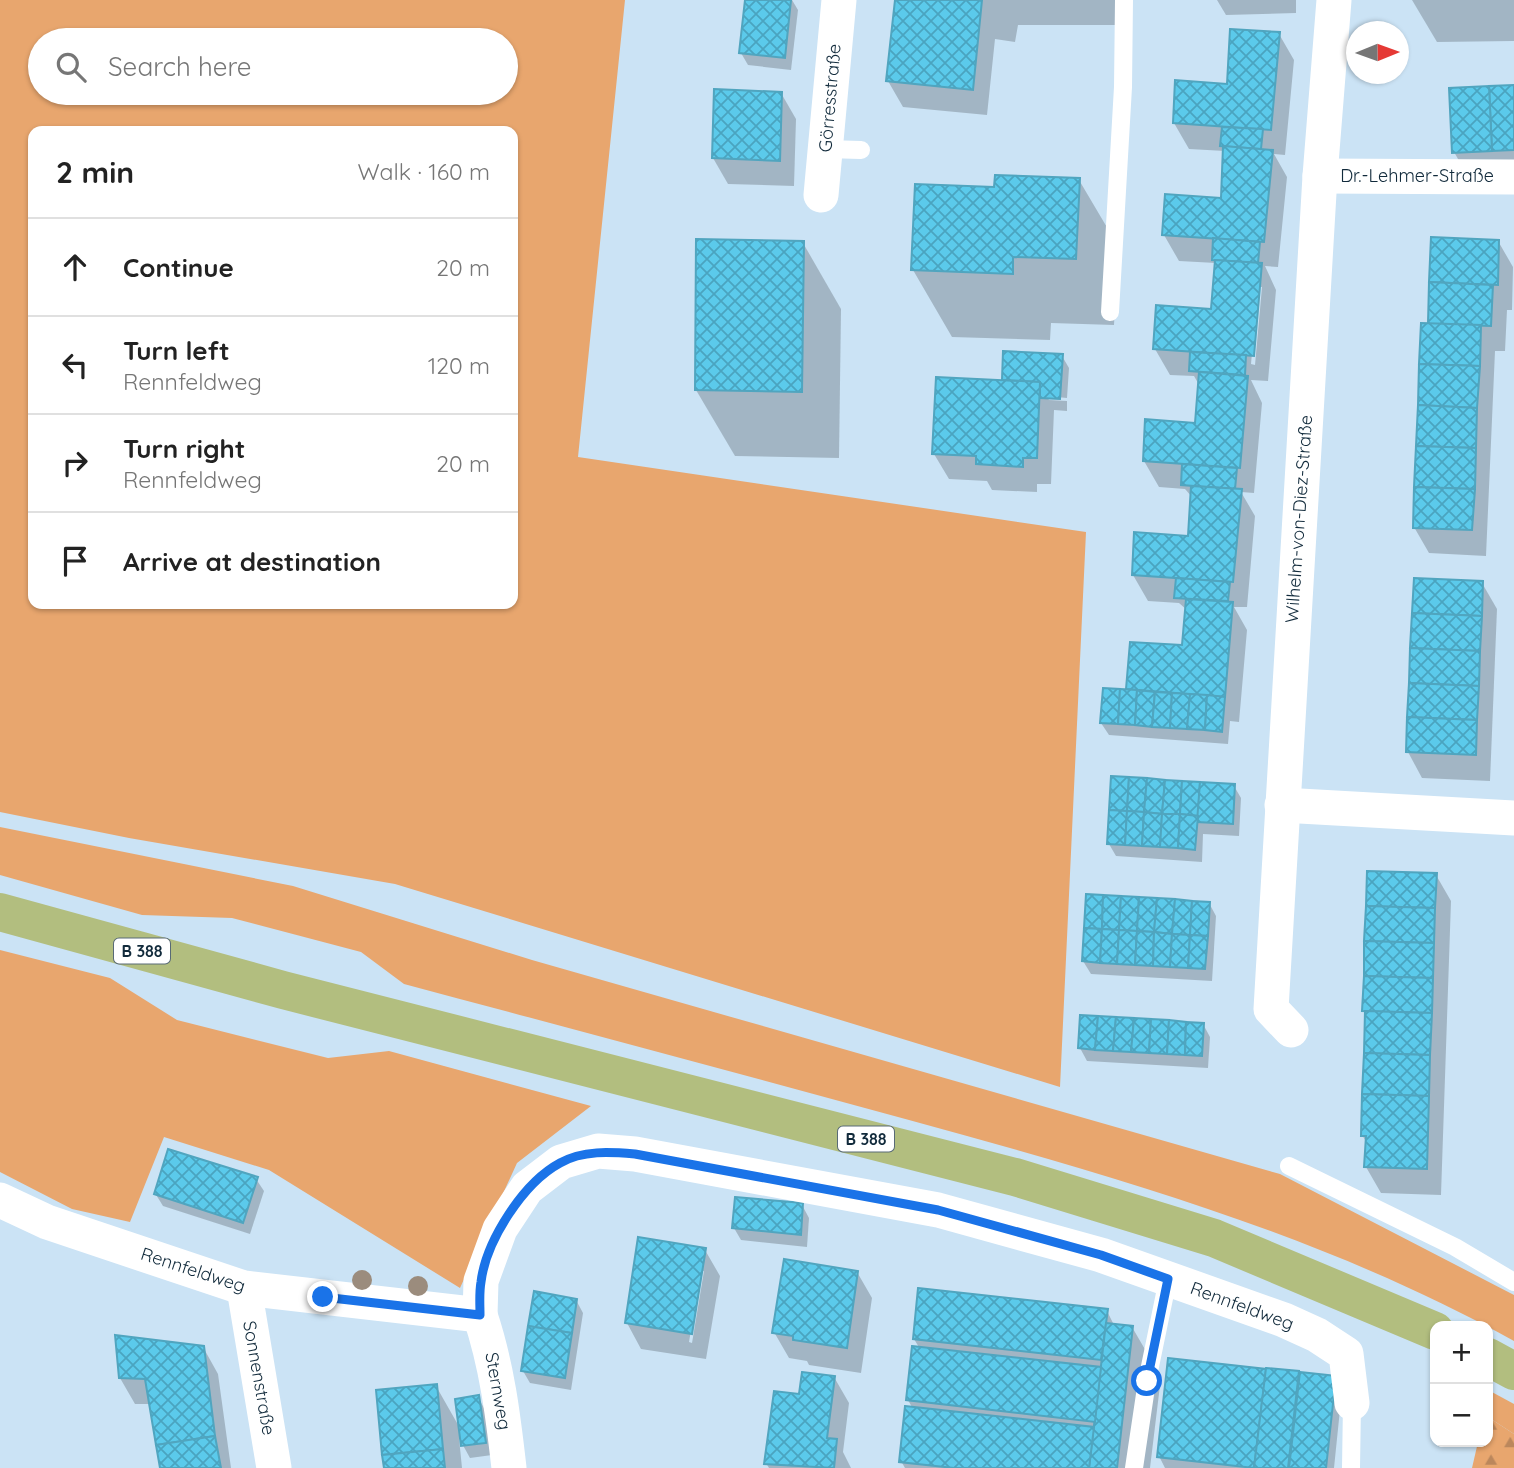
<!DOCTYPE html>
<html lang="en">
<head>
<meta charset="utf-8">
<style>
  :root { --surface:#fff; --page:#f2f2f2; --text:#222; --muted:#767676; --line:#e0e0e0 }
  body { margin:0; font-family:Quicksand,sans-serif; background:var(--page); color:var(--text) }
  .controls { position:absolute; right:21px; bottom:21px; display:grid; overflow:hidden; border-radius:14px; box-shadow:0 2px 5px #0004 }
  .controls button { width:63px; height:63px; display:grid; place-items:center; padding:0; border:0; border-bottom:2px solid var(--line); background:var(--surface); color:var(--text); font:35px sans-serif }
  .compass { position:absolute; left:1346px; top:21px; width:63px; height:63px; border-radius:50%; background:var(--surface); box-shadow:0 2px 5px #0004; rotate:89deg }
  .stop { position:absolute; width:21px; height:21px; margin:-16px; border:5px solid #1a73e8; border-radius:50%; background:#fff }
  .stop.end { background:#1a73e8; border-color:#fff; box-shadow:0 2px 7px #0008 }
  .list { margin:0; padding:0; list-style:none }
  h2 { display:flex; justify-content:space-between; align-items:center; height:91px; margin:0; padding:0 28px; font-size:30px }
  h2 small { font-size:23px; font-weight:400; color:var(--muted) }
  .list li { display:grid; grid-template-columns:46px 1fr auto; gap:21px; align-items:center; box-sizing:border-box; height:98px; padding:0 28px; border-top:2px solid var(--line) }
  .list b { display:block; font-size:26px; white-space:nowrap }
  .list p { margin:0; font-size:23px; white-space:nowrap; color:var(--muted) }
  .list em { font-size:23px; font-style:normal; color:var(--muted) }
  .icon { flex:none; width:38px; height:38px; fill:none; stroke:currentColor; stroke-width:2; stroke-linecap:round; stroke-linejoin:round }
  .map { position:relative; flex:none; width:1514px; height:1468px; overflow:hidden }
  .search { position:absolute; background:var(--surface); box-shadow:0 2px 5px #0004; left:28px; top:28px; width:490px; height:77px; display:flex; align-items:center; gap:18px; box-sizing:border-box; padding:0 24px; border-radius:38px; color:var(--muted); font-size:26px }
  .panel { position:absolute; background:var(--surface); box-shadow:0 2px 5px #0004; left:28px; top:126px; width:490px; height:483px; border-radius:14px }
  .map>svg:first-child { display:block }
  .green { fill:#e8a66e; fill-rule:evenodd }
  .forest { fill:url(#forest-firs) }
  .shadow { fill:#0003; fill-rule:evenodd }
  .building { fill:url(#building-cross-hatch); stroke:#50a5bf; stroke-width:2 }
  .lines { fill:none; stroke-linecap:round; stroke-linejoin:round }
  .lane { stroke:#fff; stroke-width:18 }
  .street { stroke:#fff; stroke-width:35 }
  .primary { stroke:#b2be7f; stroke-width:38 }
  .tree { fill:#9b8c7d }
  .route { stroke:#1a73e8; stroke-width:9 }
  .labels { text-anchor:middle; stroke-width:5; stroke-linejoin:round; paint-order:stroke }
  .shield { fill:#fff; stroke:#586a76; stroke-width:2 }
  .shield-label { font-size:16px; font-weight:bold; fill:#112a3b }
  .street-label { font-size:18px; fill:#112a3b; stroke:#fff }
</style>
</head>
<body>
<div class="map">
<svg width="1514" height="1468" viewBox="0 0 1514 1468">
  <defs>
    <pattern id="forest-firs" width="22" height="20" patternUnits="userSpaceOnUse" patternTransform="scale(1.75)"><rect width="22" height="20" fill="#e8a66e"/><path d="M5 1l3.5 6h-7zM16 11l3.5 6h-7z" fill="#bb875c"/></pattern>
    <pattern id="building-cross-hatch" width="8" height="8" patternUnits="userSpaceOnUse" patternTransform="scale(1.75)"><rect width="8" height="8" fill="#5bcaeb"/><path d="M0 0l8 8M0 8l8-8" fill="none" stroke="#4aa4c0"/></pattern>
  </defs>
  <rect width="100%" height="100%" fill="#cbe3f5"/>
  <g class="green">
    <path d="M0,0H625L578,457L1086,532L1060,1087L395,884L129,838L0,812ZM506,40V93H40V40ZM33,131H513V604H33Z"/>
    <path d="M0,827L293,886L532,960L1280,1174L1514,1295V1341C1327,1237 1115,1176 909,1120C741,1074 573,1029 404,984L361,952L232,918L142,915L0,875Z"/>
    <path d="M0,950L110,978L177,1020L328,1058L389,1051L591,1106L517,1163L460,1288L269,1170L164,1137L130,1222L72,1209L0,1172Z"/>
    <path d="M1490,1391L1514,1404V1434L1488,1417Z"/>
  </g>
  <path class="forest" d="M1488,1417L1514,1434V1468H1472L1478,1442H1488Z"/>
  <g class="shadow">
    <path d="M747,0H792L798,10L791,70L748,65L741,53Z"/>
    <path d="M896,0H1115V25H1018L1015,42L995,39L987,115L903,107L888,81Z"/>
    <path d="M1217,0H1296V13L1226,15Z"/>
    <path d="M1412,0H1514V41L1437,42Z"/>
    <path d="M1279,34L1294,60L1285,155L1274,154L1287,177L1278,267L1265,266L1276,290L1268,381L1251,380L1262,403L1254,493L1241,492L1255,516L1247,607H1234L1247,630L1239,722L1230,721L1228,744L1109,735L1101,723L1130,691L1128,689L1184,647L1187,610L1179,603L1148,601L1133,575L1189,538L1192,497L1185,489L1159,487L1144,461L1197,424L1198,383L1194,376L1170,375L1155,349L1213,310L1216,263L1179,261L1164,235L1222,200L1225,151L1189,149L1174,123L1228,86ZM1258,287H1262L1255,365L1251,364Z"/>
    <path d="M1514,86V176L1469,178L1454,152Z"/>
    <path d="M781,93L796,119L794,186L728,184L713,158Z"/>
    <path d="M1079,180L1118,246L1114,325L1051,323L1050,340L952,337L913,270L995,189Z"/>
    <path d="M1433,239L1498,241L1513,267L1512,310H1507L1505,351H1495L1486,556L1429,553L1414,527Z"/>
    <path d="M803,243L841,309L839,458L735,456L696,390Z"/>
    <path d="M1004,352L1062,356L1069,368L1067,398L1046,396L1049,400L1067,401V411L1054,410L1051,484H1037V492L992,490L987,481L949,479L934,454L1003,382Z"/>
    <path d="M1482,583L1497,609L1490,781L1422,778L1408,752Z"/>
    <path d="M1234,786L1241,798L1239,836L1203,834L1202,862L1116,856L1109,844Z"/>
    <path d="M1436,875L1451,901L1441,1195L1381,1193L1366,1167L1367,1143L1362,1135Z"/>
    <path d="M1209,903L1216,916L1212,981L1091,974L1083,961Z"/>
    <path d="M1203,1024L1210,1037L1208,1068L1087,1061L1080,1048Z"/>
    <path d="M256,1179L264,1191L250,1234L163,1206L155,1193Z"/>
    <path d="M802,1205L809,1218L807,1247L741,1240L734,1228Z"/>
    <path d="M705,1250L720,1276L706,1359L641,1349L627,1323ZM701,1271H704L692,1343L689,1342Z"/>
    <path d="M857,1272L872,1298L861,1373L809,1365L807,1361L789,1358L774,1332Z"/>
    <path d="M576,1300L583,1313L571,1390L530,1383L523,1371Z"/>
    <path d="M1107,1311L1114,1325L1132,1327L1161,1377L1150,1468H905L901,1461L913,1409L908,1400L920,1349L914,1339Z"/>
    <path d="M203,1347L218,1374L231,1468H162L151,1404H135L120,1378Z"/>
    <path d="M1298,1373L1301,1379L1342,1390L1334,1468H1165L1159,1456Z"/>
    <path d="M834,1377L849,1403L843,1452L851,1468H769L766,1463L801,1396Z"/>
    <path d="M436,1386L461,1430L478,1397L485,1410L492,1455L470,1458L459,1438L462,1468H385Z"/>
  </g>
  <g class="building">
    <path d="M745,0H791L785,58L739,53Z"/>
    <path d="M895,0H982L973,90L886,81Z"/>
    <path d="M1230,29L1280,32L1271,130L1173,123L1175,80L1227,84Z"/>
    <path d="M1514,85V150L1492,151L1489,86Z"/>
    <path d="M1489,86L1492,151L1452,153L1449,88Z"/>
    <path d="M714,89L782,92L780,161L712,158Z"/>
    <path d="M1222,127L1263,129L1261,149L1220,146Z"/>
    <path d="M1223,146L1273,150L1264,242L1162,235L1165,194L1221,198Z"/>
    <path d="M995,175L1080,178L1076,259L1013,257V274L911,270L915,184L994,187Z"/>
    <path d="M1431,237L1499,240L1498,285L1429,282Z"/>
    <path d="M1213,238L1260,242L1258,263L1212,260Z"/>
    <path d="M696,239L804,241L802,392L695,390Z"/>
    <path d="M1215,260L1262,263L1254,356L1153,349L1156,305L1211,309Z"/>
    <path d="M1429,282L1493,285L1491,326L1428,324Z"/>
    <path d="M1421,323L1481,325L1480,366L1419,364Z"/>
    <path d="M1003,351L1063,354L1060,399L1040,398V382L1002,380Z"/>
    <path d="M1190,352L1246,355L1245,375L1189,371Z"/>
    <path d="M1419,364L1480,366L1477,408L1418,405Z"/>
    <path d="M1199,372L1248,376L1240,468L1143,461L1145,419L1195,423Z"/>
    <path d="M936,377L1040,382L1037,458H1023V467L976,464V456L932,454Z"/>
    <path d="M1418,405L1477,408L1476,448L1416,446Z"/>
    <path d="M1416,446L1476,448L1475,489L1414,487Z"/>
    <path d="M1182,464L1237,468L1235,489L1181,485Z"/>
    <path d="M1191,486L1242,489L1233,582L1132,575L1134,532L1188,536Z"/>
    <path d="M1414,487L1475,489L1472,530L1413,528Z"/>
    <path d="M1176,578L1230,582L1228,601L1174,598Z"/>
    <path d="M1414,578L1483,581L1482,616L1412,613Z"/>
    <path d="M1186,599L1233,602L1225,697L1126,689L1130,642L1182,645Z"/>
    <path d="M1412,613L1482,616L1480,651L1410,648Z"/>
    <path d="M1410,648L1480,651L1479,686L1409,683Z"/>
    <path d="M1409,683L1479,686L1477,720L1407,717Z"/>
    <path d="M1103,688L1120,689L1118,724L1100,723Z"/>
    <path d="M1120,689L1137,690L1135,725L1118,724Z"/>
    <path d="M1137,690L1155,692L1152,727L1135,725Z"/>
    <path d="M1155,692L1172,693L1170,728L1152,727Z"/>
    <path d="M1172,693L1190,694L1187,729L1170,728Z"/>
    <path d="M1190,694L1207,695L1205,730L1187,729Z"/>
    <path d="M1207,695L1225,697L1222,732L1205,730Z"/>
    <path d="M1407,717L1477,720L1476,755L1406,752Z"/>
    <path d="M1111,776L1129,777L1127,811L1109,810Z"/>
    <path d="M1129,777L1147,778L1144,812L1127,811Z"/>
    <path d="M1147,778L1165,780L1162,814L1144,812Z"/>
    <path d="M1165,780L1182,781L1180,814H1162Z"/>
    <path d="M1182,781L1200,782L1198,816L1180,814Z"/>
    <path d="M1200,782L1235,784L1233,824L1197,822Z"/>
    <path d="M1109,810L1127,811L1125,845L1107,844Z"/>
    <path d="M1127,811L1144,812L1142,846L1125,845Z"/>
    <path d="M1144,812L1162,814L1160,847L1142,846Z"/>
    <path d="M1162,814H1180L1178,848L1160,847Z"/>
    <path d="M1180,814L1198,816L1195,850L1178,848Z"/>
    <path d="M1367,871L1437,873L1435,908L1366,906Z"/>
    <path d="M1086,894L1103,895L1102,929L1084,928Z"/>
    <path d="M1103,895L1121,896L1119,930L1102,929Z"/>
    <path d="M1121,896L1139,897L1137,931L1119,930Z"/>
    <path d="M1139,897L1157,898L1154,932L1137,931Z"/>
    <path d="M1157,898L1175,899L1172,934L1154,932Z"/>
    <path d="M1175,899L1192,901L1190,935L1172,934Z"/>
    <path d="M1192,901L1210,902L1208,936L1190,935Z"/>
    <path d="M1366,906L1435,908L1434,943L1364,941Z"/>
    <path d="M1084,928L1102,929L1100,963L1082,961Z"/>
    <path d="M1102,929L1119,930L1117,964L1100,963Z"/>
    <path d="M1119,930L1137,931L1135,965L1117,964Z"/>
    <path d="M1137,931L1154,932L1153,966L1135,965Z"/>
    <path d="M1154,932L1172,934L1170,967L1153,966Z"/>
    <path d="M1172,934L1190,935L1188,968L1170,967Z"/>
    <path d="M1190,935L1208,936L1205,969L1188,968Z"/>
    <path d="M1364,941L1434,943L1433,978L1364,976Z"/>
    <path d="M1364,976L1433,978L1432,1013L1362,1011Z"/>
    <path d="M1365,1011L1432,1013L1430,1055L1364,1053Z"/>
    <path d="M1080,1015L1098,1016L1095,1050L1078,1048Z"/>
    <path d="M1098,1016L1116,1017L1113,1051L1095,1050Z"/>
    <path d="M1116,1017L1134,1018L1131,1052L1113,1051Z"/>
    <path d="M1134,1018L1151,1019L1149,1053L1131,1052Z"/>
    <path d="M1151,1019L1169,1020L1167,1054L1149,1053Z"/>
    <path d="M1169,1020L1186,1022L1185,1055L1167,1054Z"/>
    <path d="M1186,1022L1204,1023L1202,1056L1185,1055Z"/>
    <path d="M1364,1053L1430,1055L1429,1096L1362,1094Z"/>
    <path d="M1362,1094L1429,1096L1427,1169L1364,1167L1366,1136H1361Z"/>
    <path d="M168,1149L258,1177L243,1223L154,1194Z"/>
    <path d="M735,1197L803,1203L801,1235L732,1228Z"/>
    <path d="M638,1237L706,1248L692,1334L625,1323Z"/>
    <path d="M784,1259L858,1271L847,1348L793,1340V1336L772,1333Z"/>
    <path d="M918,1288L1108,1309L1101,1360L913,1339Z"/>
    <path d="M534,1291L577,1299L572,1333L528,1326Z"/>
    <path d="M1106,1323L1133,1326L1117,1468H1089Z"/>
    <path d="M528,1326L572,1333L565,1378L521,1371Z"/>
    <path d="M115,1335L204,1346L215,1436L156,1445L145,1379L119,1378Z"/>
    <path d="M912,1346L1101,1367L1095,1422L906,1400Z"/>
    <path d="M1168,1358L1266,1369L1254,1468L1157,1457Z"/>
    <path d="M1266,1368L1299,1371L1288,1468H1254Z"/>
    <path d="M802,1372L835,1376L827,1438L837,1439L834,1468L764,1464L774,1391L799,1394Z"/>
    <path d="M1300,1372L1336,1376L1326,1468H1289Z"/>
    <path d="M437,1384L443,1449L382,1455L376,1390Z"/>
    <path d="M479,1395L486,1443L461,1446L455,1399Z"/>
    <path d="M905,1406L1094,1427L1089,1468H954L899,1462Z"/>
    <path d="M215,1436L221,1468H160L156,1445Z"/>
    <path d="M443,1449L445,1468H384L382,1455Z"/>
  </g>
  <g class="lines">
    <g class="lane">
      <path d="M826,149L861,150"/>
      <path d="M1110,312L1123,87L1124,0"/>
      <path d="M1289,1166L1455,1247L1514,1282"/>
      <path d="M1134,1468L1147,1381L1168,1279"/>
      <path d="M1351,1468L1352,1403"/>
    </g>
    <g class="street">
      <path d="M1320,176L1514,177"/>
      <path d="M821,195L839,0"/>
      <path d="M1282,805L1514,818"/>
      <path d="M1291,1030L1271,1009L1320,176L1334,0"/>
      <path d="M0,1200L47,1222L244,1288L480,1315L481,1281L500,1229L527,1188L561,1162L598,1151L635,1154L938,1210L1101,1255L1284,1320L1317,1335L1346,1354L1352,1403"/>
      <path d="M244,1288L274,1468"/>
      <path d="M480,1315C497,1366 503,1415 509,1468"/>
    </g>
    <g class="primary">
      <path d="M0,912L283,990L1015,1177L1214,1238L1435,1331"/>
      <path d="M1488,1357L1514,1371"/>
    </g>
  </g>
  <g class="tree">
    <circle cx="362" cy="1280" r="10"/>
    <circle cx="418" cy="1286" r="10"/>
  </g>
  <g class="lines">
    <path class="route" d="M323,1297L480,1315C480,1304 479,1293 481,1282C486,1241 523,1183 560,1163C583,1150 610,1152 635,1154L938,1210L1101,1255L1168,1279L1147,1381"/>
  </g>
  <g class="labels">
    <g class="shield">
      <rect x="114" y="938.5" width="56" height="25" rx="5"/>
      <rect x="838" y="1126.5" width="56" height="25" rx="5"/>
    </g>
    <g class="shield-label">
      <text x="142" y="957">B 388</text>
      <text x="866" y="1145">B 388</text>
    </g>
    <g class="street-label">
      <text transform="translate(830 98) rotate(-85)" y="6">Görresstraße</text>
      <text x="1417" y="182">Dr.-Lehmer-Straße</text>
      <text transform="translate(1299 519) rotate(-86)" y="6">Wilhelm-von-Diez-Straße</text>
      <text transform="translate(193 1270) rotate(18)" y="6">Rennfeldweg</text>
      <text transform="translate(1242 1306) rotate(20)" y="6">Rennfeldweg</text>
      <text transform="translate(259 1378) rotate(80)" y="6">Sonnenstraße</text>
      <text transform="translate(498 1391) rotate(80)" y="6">Sternweg</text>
    </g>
  </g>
</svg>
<div class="controls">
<button>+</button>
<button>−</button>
</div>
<svg class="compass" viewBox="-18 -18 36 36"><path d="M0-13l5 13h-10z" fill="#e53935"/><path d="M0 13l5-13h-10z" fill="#767676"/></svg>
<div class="stop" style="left:1147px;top:1381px"></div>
<div class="stop end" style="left:323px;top:1297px"></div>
<div class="search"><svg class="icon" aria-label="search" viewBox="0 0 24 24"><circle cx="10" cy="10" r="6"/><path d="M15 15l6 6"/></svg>Search here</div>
<section class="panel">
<h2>2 min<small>Walk · 160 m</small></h2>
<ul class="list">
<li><svg class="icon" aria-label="ahead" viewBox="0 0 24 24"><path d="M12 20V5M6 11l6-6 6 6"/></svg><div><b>Continue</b></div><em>20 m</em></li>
<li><svg class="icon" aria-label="left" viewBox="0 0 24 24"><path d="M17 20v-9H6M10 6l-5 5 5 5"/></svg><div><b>Turn left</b><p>Rennfeldweg</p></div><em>120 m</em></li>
<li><svg class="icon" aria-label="right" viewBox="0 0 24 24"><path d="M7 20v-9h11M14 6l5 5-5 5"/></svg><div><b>Turn right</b><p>Rennfeldweg</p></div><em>20 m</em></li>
<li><svg class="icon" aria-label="arrive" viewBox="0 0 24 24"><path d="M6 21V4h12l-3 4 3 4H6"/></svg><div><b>Arrive at destination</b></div></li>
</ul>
</section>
</div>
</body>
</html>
